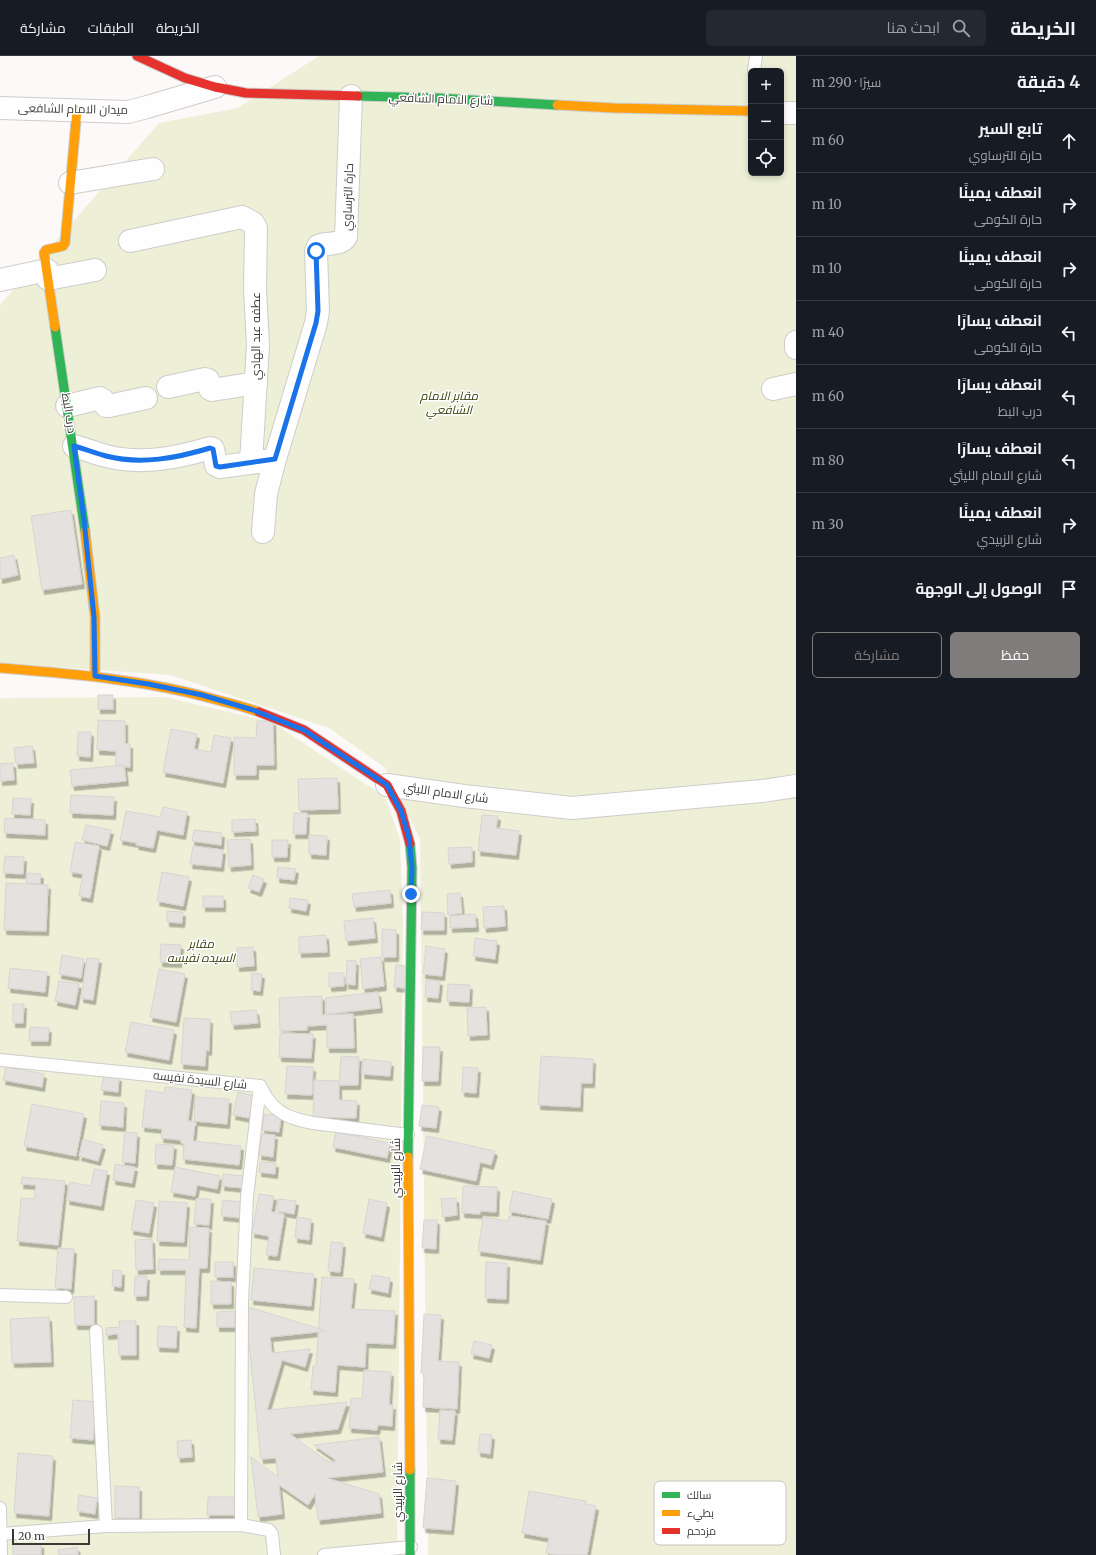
<!DOCTYPE html>
<html lang="ar">
<head>
<meta charset="utf-8">
<style>
  :root { --surface:#171b24; --page:#242831; --text:#f1f3f6; --muted:#9ea1a6; --line:#363941; --accent:#807c7b }
  body { margin:0; font-family:Merriweather,Cairo,serif; background:var(--page); color:var(--text); direction:rtl }
  .controls { position:absolute; right:12px; top:12px; display:grid; overflow:hidden; border-radius:6px; box-shadow:0 2px 6px #0003 }
  .controls button { width:36px; height:36px; display:grid; place-items:center; padding:0; border:0; border-bottom:1px solid var(--line); background:var(--surface); color:var(--text); font:20px sans-serif }
  .scale { position:absolute; left:12px; bottom:10px; width:78px; box-sizing:border-box; padding-left:4px; border:2px solid #3d3937; border-top:0; font-size:11px; line-height:14px; white-space:nowrap; color:#3d3937; -webkit-text-stroke:3px #fff; paint-order:stroke }
  .stop { position:absolute; width:12px; height:12px; margin:-9px; border:3px solid #1a73e8; border-radius:50%; background:#fff }
  .stop.end { background:#1a73e8; border-color:#fff; box-shadow:0 1px 4px #0008 }
  .list { margin:0; padding:0; list-style:none }
  h2 { display:flex; justify-content:space-between; align-items:center; height:52px; margin:0; padding:0 16px; font-size:17px }
  h2 small { font-size:13px; font-weight:400; color:var(--muted) }
  .list li { display:grid; grid-template-columns:26px 1fr auto; gap:12px; align-items:center; box-sizing:border-box; height:64px; padding:0 16px; border-top:1px solid var(--line) }
  .list b { display:block; font-size:15px; white-space:nowrap }
  .list p { margin:0; font-size:13px; white-space:nowrap; color:var(--muted) }
  .list em { font-size:13px; font-style:normal; color:var(--muted) }
  .actions { display:flex; gap:8px; padding:12px 16px }
  .actions a { flex:1; padding:9px 0; border:1px solid var(--accent); border-radius:6px; text-align:center; font-size:14px; color:var(--accent) }
  .actions .main { background:var(--accent); color:#fff }
  .icon { flex:none; width:22px; height:22px; fill:none; stroke:currentColor; stroke-width:2; stroke-linecap:round; stroke-linejoin:round }
  .map { position:relative; flex:none; width:796px; height:1499px; overflow:hidden; direction:ltr }
  header { display:flex; align-items:center; gap:24px; box-sizing:border-box; height:56px; padding:0 20px; background:var(--surface); border-bottom:1px solid var(--line) }
  header strong { font-size:19px }
  nav { display:flex; gap:22px; margin-inline-start:auto; font-size:14px }
  .search { width:280px; height:36px; background:var(--page); display:flex; align-items:center; gap:10px; box-sizing:border-box; padding:0 14px; border-radius:6px; color:var(--muted); font-size:15px }
  main { display:flex }
  aside { flex:1; background:var(--surface) }
  .map>svg:first-child { display:block }
  .green { fill:#edf0d6; fill-rule:evenodd }
  .building { fill:#e4e1df; stroke:#d7d4d3; filter:url(#shadow) }
  .lines { fill:none; stroke-linecap:round; stroke-linejoin:round }
  .lane-casing { stroke:#cfccca; stroke-width:14 }
  .street-casing { stroke:#cfccca; stroke-width:24 }
  .fast-casing { stroke:#cfccca; stroke-width:11 }
  .slow-casing { stroke:#cfccca; stroke-width:11 }
  .jam-casing { stroke:#cfccca; stroke-width:11 }
  .lane { stroke:#fffefe; stroke-width:12 }
  .street { stroke:#fffefe; stroke-width:22 }
  .fast { stroke:#30b455; stroke-width:9 }
  .slow { stroke:#ff9f0a; stroke-width:9 }
  .jam { stroke:#e5322d; stroke-width:9 }
  .route { stroke:#1a73e8; stroke-width:5 }
  .labels { text-anchor:middle; stroke-width:3; stroke-linejoin:round; paint-order:stroke }
  .street-label { font-size:12px; fill:#3d3937; stroke:#fff }
  .park-label { font-size:12px; font-style:italic; fill:#353c07; stroke:#fff }
  .key { fill:#fff; stroke:#c5c4c3; stroke-width:1 }
  .key-label { font-size:11px; fill:#3d3937 }
</style>
</head>
<body>
<header>
<strong>الخريطة</strong>
<div class="search"><svg class="icon" aria-label="search" viewBox="0 0 24 24"><circle cx="10" cy="10" r="6"/><path d="M15 15l6 6"/></svg>ابحث هنا</div>
<nav><a>الخريطة</a><a>الطبقات</a><a>مشاركة</a></nav>
</header>
<main>
<aside>
<h2>4 دقيقة<small>سيرًا · 290 m</small></h2>
<ul class="list">
<li><svg class="icon" aria-label="ahead" viewBox="0 0 24 24"><path d="M12 20V5M6 11l6-6 6 6"/></svg><div><b>تابع السير</b><p>حارة الترساوي</p></div><em>60 m</em></li>
<li><svg class="icon" aria-label="right" viewBox="0 0 24 24"><path d="M7 20v-9h11M14 6l5 5-5 5"/></svg><div><b>انعطف يمينًا</b><p>حارة الكومى</p></div><em>10 m</em></li>
<li><svg class="icon" aria-label="right" viewBox="0 0 24 24"><path d="M7 20v-9h11M14 6l5 5-5 5"/></svg><div><b>انعطف يمينًا</b><p>حارة الكومى</p></div><em>10 m</em></li>
<li><svg class="icon" aria-label="left" viewBox="0 0 24 24"><path d="M17 20v-9H6M10 6l-5 5 5 5"/></svg><div><b>انعطف يسارًا</b><p>حارة الكومى</p></div><em>40 m</em></li>
<li><svg class="icon" aria-label="left" viewBox="0 0 24 24"><path d="M17 20v-9H6M10 6l-5 5 5 5"/></svg><div><b>انعطف يسارًا</b><p>درب البط</p></div><em>60 m</em></li>
<li><svg class="icon" aria-label="left" viewBox="0 0 24 24"><path d="M17 20v-9H6M10 6l-5 5 5 5"/></svg><div><b>انعطف يسارًا</b><p>شارع الامام الليثي</p></div><em>80 m</em></li>
<li><svg class="icon" aria-label="right" viewBox="0 0 24 24"><path d="M7 20v-9h11M14 6l5 5-5 5"/></svg><div><b>انعطف يمينًا</b><p>شارع الزبيدي</p></div><em>30 m</em></li>
<li><svg class="icon" aria-label="arrive" viewBox="0 0 24 24"><path d="M6 21V4h12l-3 4 3 4H6"/></svg><div><b>الوصول إلى الوجهة</b></div></li>
</ul>
<div class="actions"><a class="main">حفظ</a><a>مشاركة</a></div>
</aside>
<div class="map">
<svg width="796" height="1499" viewBox="0 0 796 1499">
  <defs>
    <filter id="shadow"><feDropShadow dx="2.5" dy="4.5" stdDeviation="0" flood-color="#0004"/></filter>
  </defs>
  <rect width="100%" height="100%" fill="#fcf9f8"/>
  <g class="green">
    <path d="M319,0H796V1499H428L420,783L385,712L329,672L170,619L0,607V249L159,67L238,52ZM751,15H781V117H751Z"/>
    <path d="M165,641L272,666L385,741L400,783L403,869L397,1499H0V642Z"/>
  </g>
  <g class="building">
    <path d="M71,454L82,528L42,534L31,460Z"/>
    <path d="M14,499L18,519L0,523V502Z"/>
    <rect x="98" y="639" width="15" height="14"/>
    <path d="M98,664L125,665V688H130V711L116,710V695L97,694Z"/>
    <path d="M257,665H273L274,709H256V719H234V681L256,682Z"/>
    <path d="M171,673L197,678L194,693L211,696L214,679L231,682L223,727L163,716Z"/>
    <path d="M78,676H91L90,701L77,700Z"/>
    <path d="M32,690L34,707L16,708L14,692Z"/>
    <path d="M13,707L14,724L0,725V708Z"/>
    <path d="M124,709L126,725L72,730L70,714Z"/>
    <path d="M337,722L338,753L299,754L298,723Z"/>
    <path d="M71,739L114,741L113,759L70,757Z"/>
    <path d="M13,742L31,743L30,759L12,758Z"/>
    <path d="M163,751L187,756L183,779L157,774L153,792L136,789L137,787L120,784L126,755L160,761Z"/>
    <path d="M294,757H307L306,778H293Z"/>
    <path d="M482,759L498,760L496,772L519,775L516,799L478,795Z"/>
    <path d="M5,762L45,764V779L4,777Z"/>
    <path d="M255,763L256,775L232,776V764Z"/>
    <path d="M86,769L111,774L107,790L82,784Z"/>
    <path d="M194,774L222,777L221,789L192,785Z"/>
    <path d="M309,779L327,780L326,799L309,798Z"/>
    <path d="M250,783L251,809L229,811L227,784Z"/>
    <path d="M272,784H288L287,801H272Z"/>
    <path d="M75,786L99,790L90,842L79,840L83,818L70,816Z"/>
    <path d="M193,790L223,794L221,811L190,808Z"/>
    <path d="M472,791V806L449,808L448,792Z"/>
    <path d="M5,800L24,801L23,818L3,817Z"/>
    <path d="M278,811L296,813L294,824L277,822Z"/>
    <path d="M162,816L189,821L183,850L157,845Z"/>
    <path d="M27,817L41,818L40,828L26,827Z"/>
    <path d="M253,819L264,823L259,836L248,832Z"/>
    <path d="M6,827L48,829L46,875L4,874Z"/>
    <path d="M390,834L391,847L354,851L352,838Z"/>
    <path d="M460,837L462,857L448,859L447,838Z"/>
    <rect x="203" y="840" width="20" height="11"/>
    <path d="M290,842L308,844L306,855L289,852Z"/>
    <path d="M504,850L505,870L484,872L483,851Z"/>
    <path d="M167,855L183,856L182,867L167,866Z"/>
    <path d="M422,856L444,857V874H421Z"/>
    <path d="M475,858L476,871L450,872V860Z"/>
    <path d="M373,862L375,882L346,885L344,865Z"/>
    <path d="M382,873L396,874V901H382Z"/>
    <path d="M326,879L327,896L299,897V881Z"/>
    <path d="M475,882L497,885L495,903L473,900Z"/>
    <path d="M161,888L181,889L179,907L160,906Z"/>
    <path d="M426,890L445,893L442,920L423,918Z"/>
    <path d="M253,891L254,910L237,911V892Z"/>
    <path d="M62,899L84,903L81,922L59,918Z"/>
    <path d="M381,901L384,930L363,933L360,903Z"/>
    <path d="M87,902L99,903L93,944L81,942Z"/>
    <path d="M347,904L356,905L355,929L346,928Z"/>
    <path d="M396,909L407,910L405,932L394,931Z"/>
    <path d="M10,912L47,916L45,936L8,932Z"/>
    <path d="M159,913L185,918L176,966L150,961Z"/>
    <path d="M252,917L262,918L260,935L251,934Z"/>
    <path d="M329,917H344V930L329,931Z"/>
    <path d="M426,924L440,925L438,942L425,941Z"/>
    <path d="M59,925L79,928L75,949L55,945Z"/>
    <path d="M448,928L470,929L469,946L447,945Z"/>
    <path d="M378,936L380,952L327,958L325,942Z"/>
    <path d="M322,940V959L353,958L354,992H327V969L307,970V974L280,975L279,942Z"/>
    <path d="M13,948H24L23,967H13Z"/>
    <path d="M486,951L487,979L468,980L467,952Z"/>
    <path d="M256,954L258,967L232,969L230,956Z"/>
    <path d="M184,962L210,963L209,995L206,994L205,1010L181,1008Z"/>
    <path d="M131,966L174,974L169,1004L125,996Z"/>
    <path d="M30,971L49,972L48,985H29Z"/>
    <path d="M280,977L313,978L311,1002L279,1001Z"/>
    <path d="M423,991H440L438,1025H422Z"/>
    <path d="M341,1000L359,1001L358,1029H339Z"/>
    <path d="M541,1000L593,1003L592,1027H581L580,1051L538,1049Z"/>
    <path d="M363,1003L391,1006L390,1020L362,1018Z"/>
    <path d="M287,1010L313,1011L312,1039L285,1038Z"/>
    <path d="M6,1011L44,1018L42,1031L3,1024Z"/>
    <path d="M463,1011L478,1012L476,1037L462,1036Z"/>
    <path d="M104,1019L119,1021L118,1036L101,1034Z"/>
    <path d="M314,1024L339,1025V1044L357,1045L356,1062L313,1061Z"/>
    <path d="M165,1031L192,1034L188,1065L195,1066L193,1085L241,1090L239,1109L183,1103L184,1088L181,1087V1084L161,1082L162,1073L142,1071L146,1034L164,1037Z"/>
    <path d="M238,1036L254,1040L249,1062L233,1059Z"/>
    <path d="M195,1041L229,1043L227,1068L194,1065Z"/>
    <path d="M101,1045L124,1047L123,1071L99,1069Z"/>
    <path d="M32,1048L84,1058L76,1100L24,1090Z"/>
    <path d="M422,1049L439,1051L436,1072L419,1070Z"/>
    <path d="M264,1058L281,1060L279,1076L262,1074Z"/>
    <path d="M125,1076L137,1077L135,1107L122,1106Z"/>
    <path d="M336,1076L390,1087L387,1102L333,1091Z"/>
    <path d="M262,1078L275,1079L273,1101L259,1099Z"/>
    <path d="M427,1080L495,1095L491,1109L480,1106L476,1125L420,1113Z"/>
    <path d="M83,1083L103,1089L98,1105L79,1100Z"/>
    <path d="M156,1088L174,1089L172,1109L155,1108Z"/>
    <path d="M260,1106L276,1107L275,1118L259,1116Z"/>
    <path d="M115,1108L135,1111L132,1127L113,1124Z"/>
    <path d="M175,1111L220,1120L217,1133L197,1129L195,1140L171,1136Z"/>
    <path d="M94,1113L107,1115L101,1150L67,1144L70,1126L91,1130Z"/>
    <path d="M223,1118L244,1120L243,1132L222,1130Z"/>
    <path d="M22,1121L65,1125L58,1189L17,1185L21,1142L34,1143L36,1129L21,1128Z"/>
    <path d="M463,1130L497,1131L496,1156L480,1155V1158L462,1157Z"/>
    <path d="M513,1135L552,1143L548,1163L509,1155Z"/>
    <path d="M259,1138L274,1140L271,1156L284,1158L277,1200L266,1199L269,1180L252,1177Z"/>
    <path d="M456,1142L457,1159L443,1161L441,1143Z"/>
    <path d="M196,1143H211L209,1169L194,1168Z"/>
    <path d="M278,1143L296,1145L294,1158L277,1155Z"/>
    <path d="M369,1143L387,1147L381,1181L363,1177Z"/>
    <path d="M136,1144L154,1147L149,1177L131,1174Z"/>
    <path d="M223,1144L242,1146L241,1162L221,1160Z"/>
    <path d="M159,1145L187,1147L184,1186L157,1185Z"/>
    <path d="M509,1160L546,1165L540,1204L478,1195L483,1161L508,1165Z"/>
    <path d="M297,1161L311,1163L309,1184L295,1182Z"/>
    <path d="M424,1164H437L436,1193L422,1192Z"/>
    <path d="M190,1171L209,1172L207,1212H199L196,1272L184,1271L186,1214H158L159,1203L189,1204Z"/>
    <path d="M152,1183L153,1213L136,1214L135,1184Z"/>
    <path d="M331,1186L343,1187L340,1216L328,1215Z"/>
    <path d="M58,1192L74,1193L71,1233L55,1232Z"/>
    <rect x="215" y="1206" width="18" height="15"/>
    <path d="M486,1206L507,1207L506,1243L485,1242Z"/>
    <path d="M254,1212L314,1218L311,1250L251,1244Z"/>
    <path d="M113,1214L122,1215L121,1231L112,1230Z"/>
    <path d="M372,1219L390,1222L388,1237L369,1233Z"/>
    <path d="M135,1220H147L146,1240H134Z"/>
    <path d="M322,1221L354,1223L351,1253L395,1255L393,1288L366,1287L365,1311L337,1309L335,1336L311,1334L313,1310H316Z"/>
    <path d="M211,1225L231,1226V1248H211Z"/>
    <path d="M94,1240V1269H75L74,1241Z"/>
    <path d="M245,1250L327,1275L270,1281L272,1297L310,1293L305,1311L282,1304L267,1354L347,1346L338,1373L290,1378L328,1406L337,1405L314,1389L379,1381L383,1416L327,1422L379,1438L381,1457L318,1464L315,1438L308,1449L279,1429L282,1458L258,1461L251,1401L278,1421L276,1402L261,1403Z"/>
    <path d="M235,1255V1271H217V1256Z"/>
    <path d="M424,1258L441,1259L438,1305L459,1306L457,1353L423,1351L424,1317H421Z"/>
    <path d="M49,1261L51,1306L12,1307L10,1263Z"/>
    <path d="M119,1265H136V1299H119L118,1278L106,1279V1272L120,1271Z"/>
    <path d="M158,1270L177,1271L176,1292L157,1291Z"/>
    <path d="M474,1285L492,1289L489,1302L471,1298Z"/>
    <path d="M364,1314L391,1316L389,1349H393L392,1370L378,1369L377,1374L349,1372L351,1342L362,1343Z"/>
    <path d="M73,1344L97,1346L93,1384L70,1382Z"/>
    <path d="M440,1354L455,1355L452,1384L438,1383Z"/>
    <path d="M480,1378L492,1379L490,1398L478,1396Z"/>
    <path d="M191,1384L192,1401L178,1402L177,1385Z"/>
    <path d="M18,1397L53,1400L49,1460L14,1457Z"/>
    <path d="M427,1422L456,1425L451,1474L423,1472Z"/>
    <path d="M115,1430L139,1431V1462H115Z"/>
    <path d="M529,1435L586,1445V1448L596,1450L587,1499H557L546,1497L549,1482L522,1477Z"/>
    <path d="M79,1439L97,1442L95,1458L77,1455Z"/>
    <path d="M208,1441H237L236,1459H207Z"/>
    <rect x="13" y="1488" width="28" height="11"/>
    <path d="M77,1491L78,1499H59L58,1494Z"/>
  </g>
  <g class="lines">
    <g class="lane-casing">
      <g id="lane">
        <path d="M754,15L756,0"/>
        <path d="M0,1004L260,1030C263,1035 266,1041 270,1046C281,1060 297,1064 313,1067L408,1079"/>
        <path d="M0,1239L66,1241"/>
        <path d="M96,1275L106,1470"/>
        <path d="M0,1452L1,1499"/>
        <path d="M241,1469L242,1246L247,1141L260,1030"/>
        <path d="M0,1478L106,1470L241,1469L269,1474L272,1478L274,1499"/>
        <path d="M324,1499L411,1491"/>
      </g>
    </g>
    <g class="street-casing">
      <g id="street">
        <path d="M0,52L128,56L147,51L215,31"/>
        <path d="M781,57H796"/>
        <path d="M70,127L153,113"/>
        <path d="M130,185L242,161L253,167L256,172L255,234L258,289L251,406"/>
        <path d="M48,223L95,214"/>
        <path d="M0,224L47,214"/>
        <path d="M796,286V292"/>
        <path d="M168,331L205,323L208,324L210,333L212,334L256,327"/>
        <path d="M773,333L796,328"/>
        <path d="M67,350L100,342L103,344L106,350H109L146,342"/>
        <path d="M74,390C85,393 95,397 106,400C141,409 177,402 210,392L213,393L216,409L220,411L265,405"/>
        <path d="M263,476L266,438L275,403L316,267L318,255L316,195L318,190C326,186 340,190 346,181L351,40"/>
        <path d="M387,729L464,740L572,752L762,735L796,730"/>
      </g>
    </g>
    <g class="fast-casing">
      <g id="fast">
        <path d="M358,40L438,42L557,49"/>
        <path d="M55,271L85,475"/>
        <path d="M408,1101L412,812L410,788"/>
        <path d="M410,1414V1499"/>
      </g>
    </g>
    <g class="slow-casing">
      <g id="slow">
        <path d="M557,49L614,52L751,55"/>
        <path d="M55,271L44,197L46,194L63,190L65,187L77,54"/>
        <path d="M85,475L95,561V620"/>
        <path d="M0,612C74,618 149,624 221,645C234,648 247,652 259,656"/>
        <path d="M408,1101L410,1414"/>
      </g>
    </g>
    <g class="jam-casing">
      <g id="jam">
        <path d="M137,0L185,22L215,31L246,37L358,40"/>
        <path d="M259,656L304,674L387,729L401,755L410,788"/>
      </g>
    </g>
    <use href="#lane" class="lane"/>
    <use href="#street" class="street"/>
    <use href="#fast" class="fast"/>
    <use href="#slow" class="slow"/>
    <use href="#jam" class="jam"/>
  </g>
  <g class="lines">
    <path class="route" d="M316,195L318,255L316,267L275,403L220,411L216,410L213,393L210,392C177,402 141,409 106,400C95,397 85,393 74,390L84,464L94,561L95,620L148,628L202,639L253,654L304,674L387,729L401,755L409,782L412,812L411,838"/>
  </g>
  <g class="labels">
    <g class="street-label">
      <text transform="translate(441 43) rotate(2)" y="4">شارع الامام الشافعي</text>
      <text transform="translate(73 53) rotate(1)" y="4">ميدان الامام الشافعى</text>
      <text transform="translate(348 141) rotate(-88)" y="4">حارة الترساوي</text>
      <text transform="translate(256 280) rotate(-90)" y="4">عطفه عبد الهادي</text>
      <text transform="translate(69 357) rotate(81)" y="4">درب البط</text>
      <text transform="translate(446 737) rotate(8)" y="4">شارع الامام الليثي</text>
      <text transform="translate(200 1024) rotate(6)" y="4">شارع السيدة نفيسه</text>
      <text transform="translate(396 1112) rotate(-90)" y="4">شارع الزبيدي</text>
      <text transform="translate(398 1436) rotate(-90)" y="4">شارع الزبيدي</text>
    </g>
    <g class="park-label">
      <text x="449" y="344">مقابر الامام<tspan x="449" dy="14">الشافعي</tspan></text>
      <text x="201" y="892">مقابر<tspan x="201" dy="14">السيده نفيسه</tspan></text>
    </g>
  </g>
  <rect x="654" y="1425" width="132" height="64" rx="6" class="key"/>
  <rect x="662" y="1436" width="18" height="6" fill="#30b455"/>
  <rect x="662" y="1454" width="18" height="6" fill="#ff9f0a"/>
  <rect x="662" y="1472" width="18" height="6" fill="#e5322d"/>
  <g class="key-label">
    <text x="687" y="1443">سالك</text>
    <text x="687" y="1461">بطيء</text>
    <text x="687" y="1479">مزدحم</text>
  </g>
</svg>
<div class="controls">
<button>+</button>
<button>−</button>
<button><svg class="icon" aria-label="locate" viewBox="0 0 24 24"><circle cx="12" cy="12" r="6"/><path d="M12 2v4M12 18v4M2 12h4M18 12h4"/></svg></button>
</div>
<div class="scale">20 m</div>
<div class="stop" style="left:316px;top:195px"></div>
<div class="stop end" style="left:411px;top:838px"></div>
</div>
</main>
</body>
</html>
